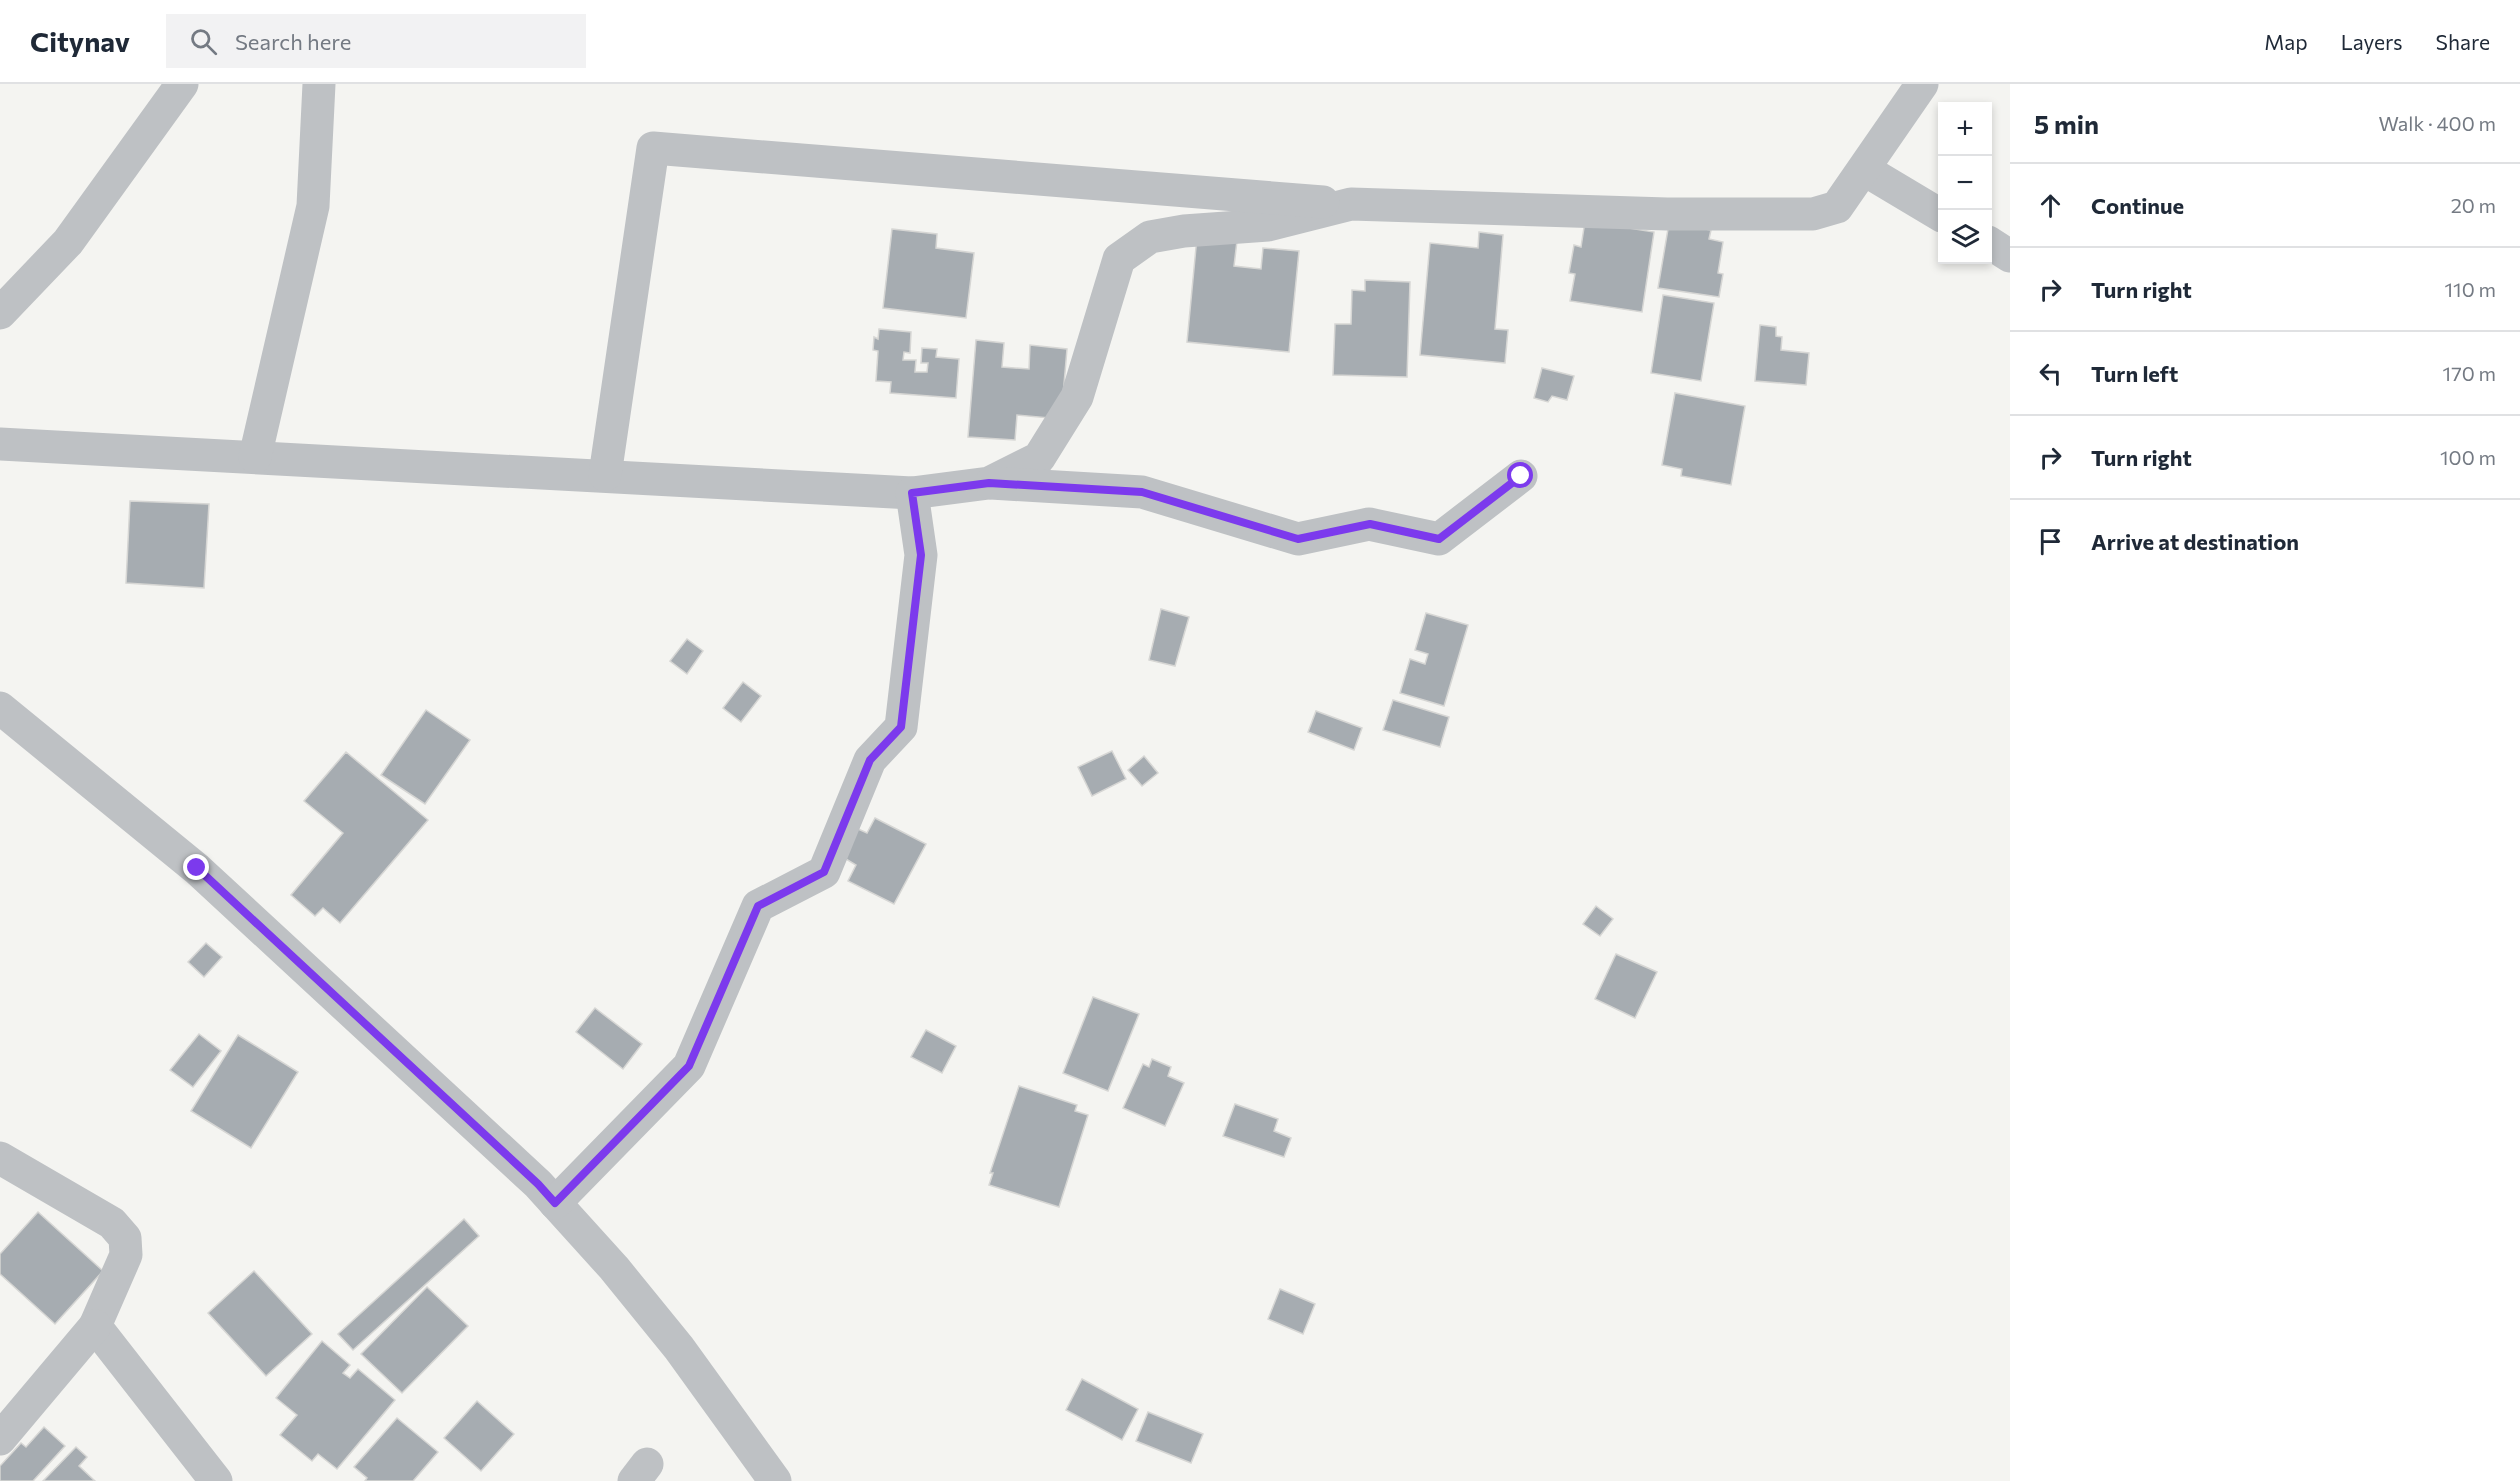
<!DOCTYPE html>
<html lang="en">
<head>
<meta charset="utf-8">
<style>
  :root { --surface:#fff; --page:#f2f2f3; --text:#1f2937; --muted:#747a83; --line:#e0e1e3 }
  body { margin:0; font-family:Commissioner,sans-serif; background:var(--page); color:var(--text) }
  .controls { position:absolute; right:18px; top:18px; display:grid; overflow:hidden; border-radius:0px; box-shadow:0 3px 9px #0003 }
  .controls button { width:54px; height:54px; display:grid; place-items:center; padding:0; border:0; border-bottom:2px solid var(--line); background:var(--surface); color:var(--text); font:30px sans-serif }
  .stop { position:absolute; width:18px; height:18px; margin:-14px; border:4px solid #7c3aed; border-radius:50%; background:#fff }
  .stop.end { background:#7c3aed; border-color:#fff; box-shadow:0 2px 6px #0008 }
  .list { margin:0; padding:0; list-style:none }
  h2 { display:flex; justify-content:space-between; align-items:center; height:78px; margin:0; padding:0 24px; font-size:26px }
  h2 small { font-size:20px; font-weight:400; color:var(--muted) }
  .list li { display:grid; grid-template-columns:39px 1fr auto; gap:18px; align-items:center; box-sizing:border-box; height:84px; padding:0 24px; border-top:2px solid var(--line) }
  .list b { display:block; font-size:22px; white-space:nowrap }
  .list em { font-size:20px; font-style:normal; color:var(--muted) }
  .icon { flex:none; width:33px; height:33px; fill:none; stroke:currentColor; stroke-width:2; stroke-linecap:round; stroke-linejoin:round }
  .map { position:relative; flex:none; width:2010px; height:1397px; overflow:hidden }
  header { display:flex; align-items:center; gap:36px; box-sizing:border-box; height:84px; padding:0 30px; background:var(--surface); border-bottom:2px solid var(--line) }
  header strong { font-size:28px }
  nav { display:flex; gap:33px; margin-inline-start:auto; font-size:21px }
  .search { width:420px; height:54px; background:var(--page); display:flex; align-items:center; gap:15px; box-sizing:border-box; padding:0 21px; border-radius:0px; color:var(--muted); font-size:22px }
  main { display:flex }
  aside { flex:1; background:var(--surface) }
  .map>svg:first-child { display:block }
  .building { fill:#a6acb1; stroke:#d6d6d4; stroke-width:1.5 }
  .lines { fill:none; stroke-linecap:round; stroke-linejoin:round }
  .minor { stroke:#bec1c4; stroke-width:33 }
  .route { stroke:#7c3aed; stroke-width:8 }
</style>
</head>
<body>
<header>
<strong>Citynav</strong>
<div class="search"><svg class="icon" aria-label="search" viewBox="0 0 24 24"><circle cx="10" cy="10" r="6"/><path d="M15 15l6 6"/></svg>Search here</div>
<nav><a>Map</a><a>Layers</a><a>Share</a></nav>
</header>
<main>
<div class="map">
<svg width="2010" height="1397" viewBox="0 0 2010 1397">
  <rect width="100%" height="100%" fill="#f4f4f1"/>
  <g class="building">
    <path d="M1585,137L1654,148L1642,228L1570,217L1575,190L1569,189L1574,161L1581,163Z"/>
    <path d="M1669,139L1711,146L1709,155L1723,158L1718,189L1723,190L1719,213L1658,204Z"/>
    <path d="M892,145L937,150L936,164L974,169L966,234L883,224Z"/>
    <path d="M1479,148L1503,151L1495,245L1508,246L1505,279L1420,271L1430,159L1478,164Z"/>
    <path d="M1197,153L1237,157L1234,182L1261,185L1263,164L1299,167L1289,268L1187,258Z"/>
    <path d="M1365,196L1410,198L1407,293L1333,291L1335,240H1351L1352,206L1365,207Z"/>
    <path d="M1663,211L1714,219L1701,297L1651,289Z"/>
    <path d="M1760,241L1776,243V252L1782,253L1781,266L1809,269L1806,301L1755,297Z"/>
    <path d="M879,245L911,248L910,269L904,268L903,276H916L915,288H927L928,279H921L922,264L937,265L936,273L959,275L956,314L890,309L891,298L876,297L878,267L873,266L874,253L878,255Z"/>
    <path d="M976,256L1004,259L1002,283L1029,285L1030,261L1067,265L1061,335L1017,331L1015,356L968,353Z"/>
    <path d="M1542,284L1574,292L1567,316L1552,312L1548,318L1534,314Z"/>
    <path d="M1675,309L1745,322L1731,401L1681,392L1682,385L1662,381Z"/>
    <path d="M130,417L209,420L204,504L126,499Z"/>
    <path d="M1161,525L1189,533L1175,582L1149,576Z"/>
    <path d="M1426,529L1468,541L1444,622L1400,609L1410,575L1425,580L1428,570L1415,566Z"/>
    <path d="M687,555L703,567L687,590L670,577Z"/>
    <path d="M743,598L761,612L741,638L723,624Z"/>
    <path d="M1393,616L1449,633L1440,663L1383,646Z"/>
    <path d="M426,626L470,656L425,720L381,691Z"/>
    <path d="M1316,627L1362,644L1354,666L1308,648Z"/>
    <path d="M1112,667L1126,695L1092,712L1078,683Z"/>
    <path d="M346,668L428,736L340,839L323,824L315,832L291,811L343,749L304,717Z"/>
    <path d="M1144,672L1158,689L1142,702L1128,686Z"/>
    <path d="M875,734L926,760L894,820L848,797L856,781L841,772L856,744L867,749Z"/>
    <path d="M1596,822L1613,835L1600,852L1583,840Z"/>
    <path d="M206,859L222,873L204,893L188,878Z"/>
    <path d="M1616,870L1657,888L1635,934L1595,915Z"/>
    <path d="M1093,913L1139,930L1108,1007L1063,989Z"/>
    <path d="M595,924L642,960L623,985L576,948Z"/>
    <path d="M926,946L956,962L942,989L911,973Z"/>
    <path d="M199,950L221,967L193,1003L170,986Z"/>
    <path d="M238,951L298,988L251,1064L191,1027Z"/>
    <path d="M1152,975L1171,983L1168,992L1184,999L1165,1042L1123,1024L1143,980L1149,983Z"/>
    <path d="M1019,1002L1077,1021L1075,1027L1088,1031L1059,1123L989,1101L993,1089H990Z"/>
    <path d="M1235,1020L1278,1035L1274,1047L1291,1054L1284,1073L1223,1052Z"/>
    <path d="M38,1128L103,1187L55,1240L0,1190V1170Z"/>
    <path d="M464,1135L479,1152L353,1266L338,1250Z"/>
    <path d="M254,1187L312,1250L266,1292L208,1229Z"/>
    <path d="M427,1203L468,1242L402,1309L361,1270Z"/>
    <path d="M1280,1205L1315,1220L1303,1250L1268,1235Z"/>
    <path d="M322,1257L350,1281L343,1289L350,1294L358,1285L395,1316L337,1385L318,1370L312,1377L280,1351L297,1331L276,1314Z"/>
    <path d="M1082,1295L1138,1325L1122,1356L1066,1326Z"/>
    <path d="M477,1317L514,1350L481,1387L444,1354Z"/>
    <path d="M1148,1328L1203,1350L1191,1379L1136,1357Z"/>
    <path d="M397,1334L438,1368L413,1397H365L367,1394L354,1383Z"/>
    <path d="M44,1343L65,1362L33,1397H0V1382L21,1359L26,1363Z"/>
    <path d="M76,1363L87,1373L79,1382L95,1397H43Z"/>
  </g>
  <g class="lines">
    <g class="minor">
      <path d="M1865,86L1942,132"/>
      <path d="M1988,158L2010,172"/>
      <path d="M0,229L68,158L182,0"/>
      <path d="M0,360L912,409L989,399L1039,374L1077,313L1119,175L1150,153L1184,147L1268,141L1351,120L1667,130H1813L1837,123L1922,0"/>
      <path d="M255,373L313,122L319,0"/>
      <path d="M605,391L653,64L1323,118"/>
      <path d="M991,399L1142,408L1298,455L1369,440L1439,455L1521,392"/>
      <path d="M0,624L197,785L538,1100L614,1184L679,1264L775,1397"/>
      <path d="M0,1074L112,1139L125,1154L126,1171L95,1242L216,1397"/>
      <path d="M555,1119L689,982L758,822L824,788L870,676L901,643L921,471L912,409"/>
      <path d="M0,1355L95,1242"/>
      <path d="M634,1397L647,1380"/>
    </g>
  </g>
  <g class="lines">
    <path class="route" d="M197,784L538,1100L555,1119L689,982L758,822L824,788L870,676L901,643L921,471L912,409L989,399L1142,408L1298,455L1370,440L1439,455L1521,392"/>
  </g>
</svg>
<div class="controls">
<button>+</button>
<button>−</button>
<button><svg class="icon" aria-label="layers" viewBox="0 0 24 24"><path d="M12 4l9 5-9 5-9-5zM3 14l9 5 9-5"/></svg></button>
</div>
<div class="stop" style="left:1521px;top:392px"></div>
<div class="stop end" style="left:197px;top:784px"></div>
</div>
<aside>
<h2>5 min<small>Walk · 400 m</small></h2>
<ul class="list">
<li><svg class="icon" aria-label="ahead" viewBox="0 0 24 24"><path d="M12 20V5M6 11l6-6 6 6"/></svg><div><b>Continue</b></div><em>20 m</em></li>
<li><svg class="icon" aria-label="right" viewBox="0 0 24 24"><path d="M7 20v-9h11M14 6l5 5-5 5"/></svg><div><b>Turn right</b></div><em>110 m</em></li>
<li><svg class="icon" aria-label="left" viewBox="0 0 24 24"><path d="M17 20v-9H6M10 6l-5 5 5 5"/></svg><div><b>Turn left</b></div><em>170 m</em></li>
<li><svg class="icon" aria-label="right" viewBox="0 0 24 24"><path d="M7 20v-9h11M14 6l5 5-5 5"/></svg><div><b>Turn right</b></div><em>100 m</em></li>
<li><svg class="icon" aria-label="arrive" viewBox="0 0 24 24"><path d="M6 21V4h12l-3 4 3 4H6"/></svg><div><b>Arrive at destination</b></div></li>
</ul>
</aside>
</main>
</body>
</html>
